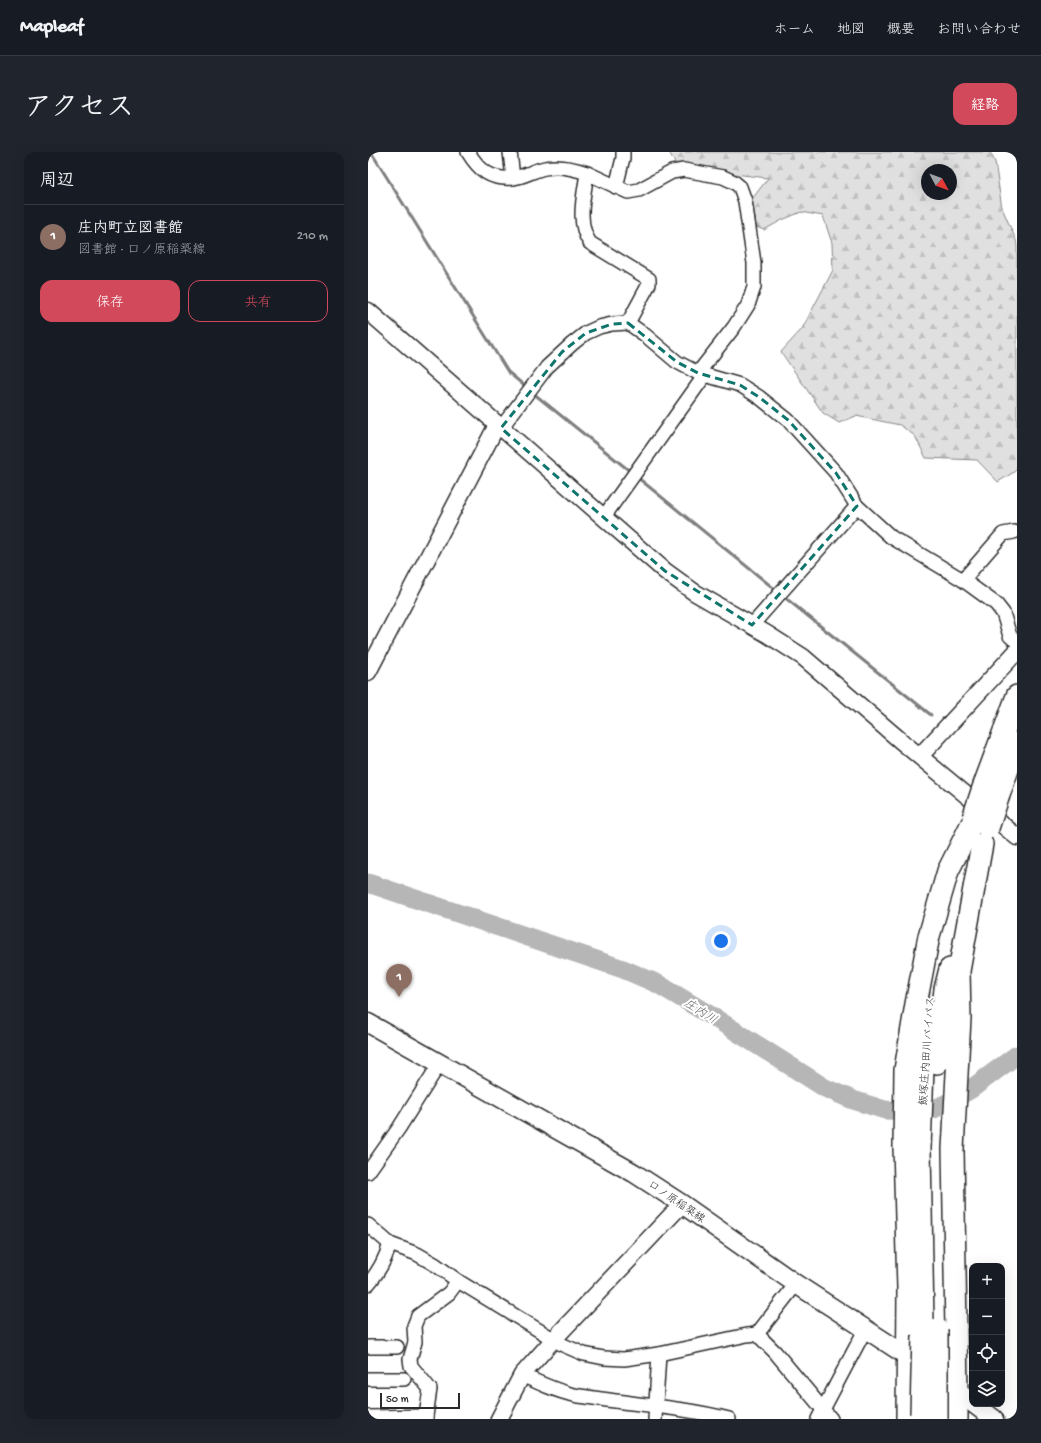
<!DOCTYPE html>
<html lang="ja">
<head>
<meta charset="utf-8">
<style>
  :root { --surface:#171b24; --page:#20242c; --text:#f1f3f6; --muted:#9ea1a6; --line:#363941; --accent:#d1495b }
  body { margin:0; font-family:"Gochi Hand","Klee One",sans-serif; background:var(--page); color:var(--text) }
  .controls { position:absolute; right:12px; bottom:12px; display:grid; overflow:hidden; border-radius:8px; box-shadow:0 4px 16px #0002 }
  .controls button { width:36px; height:36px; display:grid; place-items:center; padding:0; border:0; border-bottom:1px solid var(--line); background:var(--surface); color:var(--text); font:20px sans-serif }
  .compass { position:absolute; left:553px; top:12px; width:36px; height:36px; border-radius:50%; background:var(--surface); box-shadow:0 4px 16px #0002; rotate:131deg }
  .scale { position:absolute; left:12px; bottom:10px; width:80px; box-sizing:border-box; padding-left:4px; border:2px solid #2b2b2b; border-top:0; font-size:11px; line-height:14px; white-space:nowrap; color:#2b2b2b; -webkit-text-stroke:3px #fff; paint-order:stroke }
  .you { position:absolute; left:353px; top:789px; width:14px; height:14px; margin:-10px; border:3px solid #fff; border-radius:50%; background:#1a73e8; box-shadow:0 0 0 6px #1a73e833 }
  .badge { display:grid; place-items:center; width:26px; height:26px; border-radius:50%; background:var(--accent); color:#fff; font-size:13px; font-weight:700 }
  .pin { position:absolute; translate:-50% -33px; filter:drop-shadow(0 1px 2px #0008) }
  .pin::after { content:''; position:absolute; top:21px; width:14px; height:12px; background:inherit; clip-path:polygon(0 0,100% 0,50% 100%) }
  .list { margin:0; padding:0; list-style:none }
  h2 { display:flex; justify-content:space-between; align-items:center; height:52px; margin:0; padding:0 16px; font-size:17px }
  h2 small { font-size:13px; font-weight:400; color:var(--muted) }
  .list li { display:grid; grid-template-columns:26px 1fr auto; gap:12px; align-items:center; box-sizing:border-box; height:64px; padding:0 16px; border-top:1px solid var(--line) }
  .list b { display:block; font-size:15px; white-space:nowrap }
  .list p { margin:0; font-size:13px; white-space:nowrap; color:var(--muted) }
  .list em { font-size:13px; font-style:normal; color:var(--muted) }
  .actions { display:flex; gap:8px; padding:12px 16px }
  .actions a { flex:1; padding:9px 0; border:1px solid var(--accent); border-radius:12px; text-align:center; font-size:14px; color:var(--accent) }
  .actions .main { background:var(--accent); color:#fff }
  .icon { flex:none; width:22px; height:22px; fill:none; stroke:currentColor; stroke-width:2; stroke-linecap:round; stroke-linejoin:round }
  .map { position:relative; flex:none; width:649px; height:1267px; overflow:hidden; border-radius:12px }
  header { display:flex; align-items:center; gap:24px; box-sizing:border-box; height:56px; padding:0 20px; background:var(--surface); border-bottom:1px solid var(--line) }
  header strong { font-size:19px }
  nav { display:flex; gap:22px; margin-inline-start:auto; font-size:14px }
  .intro { display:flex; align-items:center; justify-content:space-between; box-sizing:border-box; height:96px; padding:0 24px }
  h1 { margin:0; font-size:28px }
  .button { padding:10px 18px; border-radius:12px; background:var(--accent); color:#fff; font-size:14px; font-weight:700 }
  main { display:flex; gap:24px; padding:0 24px }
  aside { flex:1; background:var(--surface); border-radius:12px; box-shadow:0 4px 16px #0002 }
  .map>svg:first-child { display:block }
  .forest { fill:url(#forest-firs); stroke:#868686; fill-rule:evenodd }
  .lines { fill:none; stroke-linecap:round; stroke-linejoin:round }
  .stream { stroke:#7e7e7e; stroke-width:3 }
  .river { stroke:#b6b6b6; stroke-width:19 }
  .minor-casing { stroke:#2b2b2b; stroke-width:16 }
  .tertiary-casing { stroke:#2b2b2b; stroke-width:19 }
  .secondary-casing { stroke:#2b2b2b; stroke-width:21 }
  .trunk-casing { stroke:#2b2b2b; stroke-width:24 }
  .minor { stroke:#fff; stroke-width:13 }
  .tertiary { stroke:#fff; stroke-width:16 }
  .secondary { stroke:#fff; stroke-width:18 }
  .trunk { stroke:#fff; stroke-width:21 }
  .trunk-bridge-casing { stroke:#2b2b2b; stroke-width:24; stroke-linecap:butt }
  .trunk-bridge { stroke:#fff; stroke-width:21 }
  .marked { fill:none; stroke:#0f766e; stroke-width:3; stroke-dasharray:8 5; stroke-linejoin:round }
  .labels { text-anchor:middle; stroke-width:4; stroke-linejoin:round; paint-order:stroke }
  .street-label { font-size:11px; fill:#2b2b2b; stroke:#fff }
  .water-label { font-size:12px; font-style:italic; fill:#5c5c5c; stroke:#fff }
</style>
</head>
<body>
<header>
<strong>Mapleaf</strong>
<nav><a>ホーム</a><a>地図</a><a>概要</a><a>お問い合わせ</a></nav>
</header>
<div class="intro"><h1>アクセス</h1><a class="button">経路</a></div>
<main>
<aside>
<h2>周辺<small></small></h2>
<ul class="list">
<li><span class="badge" style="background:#8d6e63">1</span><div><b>庄内町立図書館</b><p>図書館 · 口ノ原稲築線</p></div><em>210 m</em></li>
</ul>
<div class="actions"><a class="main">保存</a><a>共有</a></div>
</aside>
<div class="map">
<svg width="649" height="1267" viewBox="0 0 649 1267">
  <defs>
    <pattern id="forest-firs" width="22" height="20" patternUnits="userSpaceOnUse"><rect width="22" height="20" fill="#e0e0e0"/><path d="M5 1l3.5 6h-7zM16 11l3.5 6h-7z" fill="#c0c0c0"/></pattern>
  </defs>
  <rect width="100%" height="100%" fill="#fff"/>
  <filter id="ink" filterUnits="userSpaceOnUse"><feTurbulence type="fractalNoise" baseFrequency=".025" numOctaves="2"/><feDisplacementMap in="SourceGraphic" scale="8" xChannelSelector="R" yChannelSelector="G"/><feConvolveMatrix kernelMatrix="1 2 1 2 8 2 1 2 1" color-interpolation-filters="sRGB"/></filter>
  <g filter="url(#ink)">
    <path class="forest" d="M301,0H622L627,10L634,56L648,88L649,94V317L646,320L630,330L609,308L558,306L547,284L532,273L488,264L471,271L455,261L413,200L434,177L465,118L464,91L455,64L433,60L414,68L396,78L388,75L384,47L400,26L366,22L307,11ZM559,18H583V42H559Z"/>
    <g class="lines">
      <g class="stream">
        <path d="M3,0L140,220L159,236"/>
        <path d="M165,241L263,320"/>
        <path d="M269,325L409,439"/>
        <path d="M415,444L563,563"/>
      </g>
      <path class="river" d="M0,731L255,817L290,832L350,868L457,936L485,948L517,958L553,959L566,957L581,950L603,937L649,903"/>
      <g class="minor-casing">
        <g id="minor">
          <path d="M100,0C111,18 122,28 145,26C156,25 166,18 177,16C192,13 205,16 219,21C216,44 208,70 222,91L281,127V132L260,171"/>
          <path d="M142,0L145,26"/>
          <path d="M219,21L260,40L271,38L304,20L316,18L355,25L366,30L372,35L377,49L386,111V135L380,153L366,175L330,221"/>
          <path d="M248,35L255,6V0"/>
          <path d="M133,276L179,215L204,192L218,181L231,175L244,172L260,171L277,183L309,210L330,221L372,233L391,245L420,268L468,321L489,354L523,385L595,428L628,452L635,461L642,484L649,490"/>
          <path d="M235,366L337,223"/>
          <path d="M595,428L635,382L646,380"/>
          <path d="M384,473L489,354"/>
          <path d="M0,1020L31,976L72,911"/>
          <path d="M0,1073L22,1092L49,1102L68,1113L90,1129L195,1193L216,1202L236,1206L256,1207L291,1202L379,1183L389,1182L407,1200L463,1267"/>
          <path d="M0,1132C11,1120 17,1108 22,1092"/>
          <path d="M389,1182L428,1132"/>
          <path d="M0,1195H29"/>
          <path d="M154,1223C171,1231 188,1239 206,1243C258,1252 310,1254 361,1267"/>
          <path d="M0,1227H36"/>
          <path d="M58,1264L62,1237L43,1214L42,1207L47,1190L46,1174L50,1164L81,1141L90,1129"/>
          <path d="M0,1265L58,1264V1267"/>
          <path d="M287,1267L291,1202"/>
          <path d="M450,1267L497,1178"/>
        </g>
      </g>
      <g class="tertiary-casing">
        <g id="tertiary">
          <path d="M0,159L297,419L326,440L399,482L435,505L533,589L649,685"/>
          <path d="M0,520L129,273"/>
          <path d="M552,604L649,499"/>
          <path d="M131,1267L154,1223L186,1187L314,1052"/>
        </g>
      </g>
      <g class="secondary-casing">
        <g id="secondary">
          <path d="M0,871L266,1021L314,1052L428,1132L550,1211"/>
          <path d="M580,1233L604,1250"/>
          <path d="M606,1252L626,1267"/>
        </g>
      </g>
      <g class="trunk-casing">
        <g id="trunk">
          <path d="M616,633L649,544"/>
          <path d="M631,643L649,591"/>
          <path d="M569,911L577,837L582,817"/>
          <path d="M555,1173L552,996L555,916L560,858"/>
          <path d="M539,1267L540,1137L536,995L537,918L548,852L561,784L580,719L603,673"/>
          <path d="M589,1267V1240L585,997L592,866L591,819L614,692"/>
        </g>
      </g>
      <use href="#minor" class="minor"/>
      <use href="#tertiary" class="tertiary"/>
      <use href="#secondary" class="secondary"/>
      <use href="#trunk" class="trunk"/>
      <g class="trunk-bridge-casing">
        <g id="trunk-bridge">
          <path d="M605,666L616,633"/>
          <path d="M620,676L631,643"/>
          <path d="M569,1177V1267"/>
          <path d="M553,1262L555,1183"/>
        </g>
      </g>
      <use href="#trunk-bridge" class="trunk-bridge"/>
    </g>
  </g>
  <path class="marked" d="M260,171L309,210L330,221L372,233L391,245L420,268L468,321L489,354L384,473L297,419L133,276L194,200L218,181L244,172Z"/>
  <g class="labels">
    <g class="street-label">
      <text transform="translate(558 899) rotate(-86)" y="4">飯塚庄内田川バイパス</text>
      <text transform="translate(309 1049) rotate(34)" y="4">口ノ原稲築線</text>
    </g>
    <g class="water-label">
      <text transform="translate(333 859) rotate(32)" y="4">庄内川</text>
    </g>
  </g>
</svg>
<div class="controls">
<button>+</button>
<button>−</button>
<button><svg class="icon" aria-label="locate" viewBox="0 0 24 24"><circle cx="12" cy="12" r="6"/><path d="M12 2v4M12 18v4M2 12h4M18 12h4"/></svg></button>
<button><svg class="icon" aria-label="layers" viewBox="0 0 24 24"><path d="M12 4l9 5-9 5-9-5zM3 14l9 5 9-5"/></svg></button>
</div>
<svg class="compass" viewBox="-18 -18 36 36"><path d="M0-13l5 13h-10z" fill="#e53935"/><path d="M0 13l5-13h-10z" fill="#9ea1a6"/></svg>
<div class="scale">50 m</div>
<div class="you"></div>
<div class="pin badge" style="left:31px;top:845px;background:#8d6e63">1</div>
</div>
</main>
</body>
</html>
